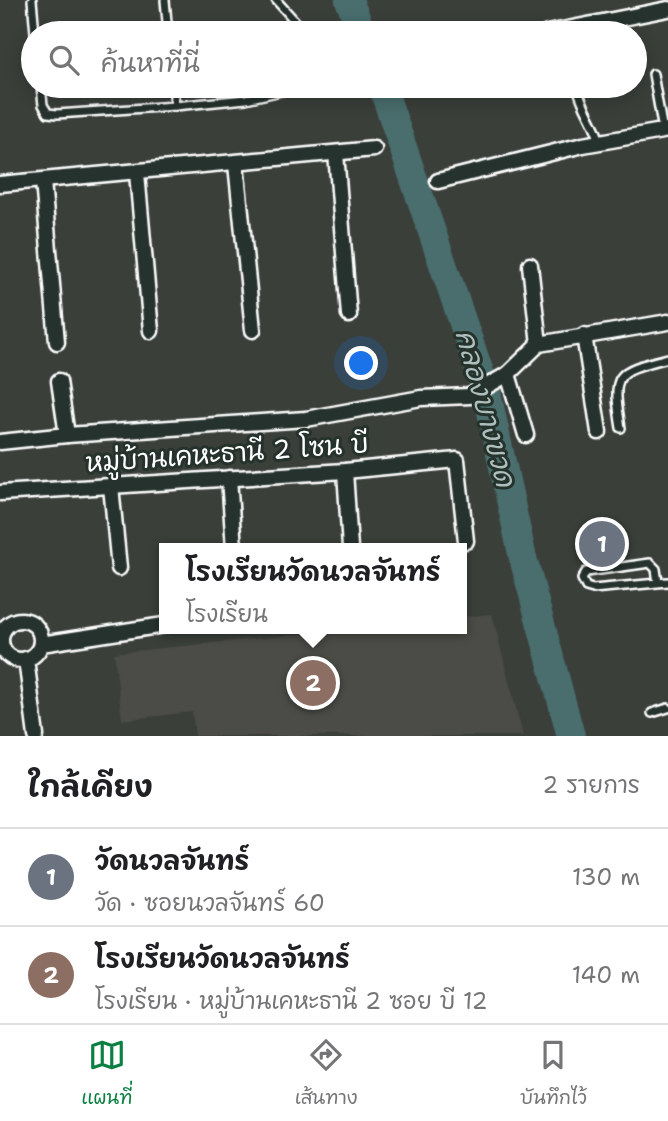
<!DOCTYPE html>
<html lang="th">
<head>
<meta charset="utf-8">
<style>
  :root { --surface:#fff; --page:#f2f2f2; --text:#202124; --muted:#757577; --line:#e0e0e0; --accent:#0b8043 }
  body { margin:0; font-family:"Shantell Sans","Playpen Sans Thai",sans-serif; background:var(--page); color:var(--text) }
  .you { position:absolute; left:362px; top:364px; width:24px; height:24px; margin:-18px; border:5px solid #fff; border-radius:50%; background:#1a73e8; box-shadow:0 0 0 10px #1a73e833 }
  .badge { display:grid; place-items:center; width:46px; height:46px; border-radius:50%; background:var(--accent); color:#fff; font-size:23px; font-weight:700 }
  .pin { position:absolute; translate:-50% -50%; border:4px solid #fff; box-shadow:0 2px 7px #0006 }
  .popup { position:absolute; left:159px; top:543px; width:308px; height:91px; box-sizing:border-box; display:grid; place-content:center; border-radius:0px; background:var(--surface); filter:drop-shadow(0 2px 5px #0005); font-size:23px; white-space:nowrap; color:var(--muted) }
  .popup b { font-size:26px; color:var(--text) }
  .popup::after { content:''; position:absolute; left:50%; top:100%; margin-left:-14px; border:14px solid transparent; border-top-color:var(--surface) }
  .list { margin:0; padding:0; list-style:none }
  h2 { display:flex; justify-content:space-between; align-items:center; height:91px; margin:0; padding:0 28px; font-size:30px }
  h2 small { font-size:23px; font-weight:400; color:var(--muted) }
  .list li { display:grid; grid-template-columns:46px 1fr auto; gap:21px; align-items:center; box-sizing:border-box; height:98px; padding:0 28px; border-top:2px solid var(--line) }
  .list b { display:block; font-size:26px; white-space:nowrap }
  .list p { margin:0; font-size:23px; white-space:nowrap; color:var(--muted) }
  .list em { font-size:23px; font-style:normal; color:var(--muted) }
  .icon { flex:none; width:38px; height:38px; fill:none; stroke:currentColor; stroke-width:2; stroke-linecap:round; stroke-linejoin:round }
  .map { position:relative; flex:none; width:668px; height:736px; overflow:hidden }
  .search { position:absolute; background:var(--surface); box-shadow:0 4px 18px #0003; left:21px; right:21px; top:21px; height:77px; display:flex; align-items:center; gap:18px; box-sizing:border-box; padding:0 24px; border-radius:38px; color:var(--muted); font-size:26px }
  .sheet { height:287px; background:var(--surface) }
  nav { display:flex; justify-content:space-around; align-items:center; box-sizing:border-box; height:98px; border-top:2px solid var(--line); background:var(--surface); font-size:19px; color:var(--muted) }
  nav a { display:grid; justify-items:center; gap:4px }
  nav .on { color:var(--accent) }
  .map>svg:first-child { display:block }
  .built { fill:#4c4c47 }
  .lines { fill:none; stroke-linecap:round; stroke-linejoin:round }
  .river { stroke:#4a6e6d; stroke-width:28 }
  .lane-casing { stroke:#fff; stroke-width:12 }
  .street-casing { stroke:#fff; stroke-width:19 }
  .lane { stroke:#26332d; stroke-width:7 }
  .street { stroke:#26332d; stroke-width:14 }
  .labels { text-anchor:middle; stroke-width:6; stroke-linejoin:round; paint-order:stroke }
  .street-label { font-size:26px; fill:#fff; stroke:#26332d }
  .water-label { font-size:28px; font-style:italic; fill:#aebebd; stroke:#26332d }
</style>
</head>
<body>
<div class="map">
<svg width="668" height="736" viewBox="0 0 668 736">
  <rect width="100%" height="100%" fill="#3a3f3a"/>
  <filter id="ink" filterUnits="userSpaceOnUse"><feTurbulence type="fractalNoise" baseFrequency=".0143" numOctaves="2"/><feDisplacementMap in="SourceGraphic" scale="14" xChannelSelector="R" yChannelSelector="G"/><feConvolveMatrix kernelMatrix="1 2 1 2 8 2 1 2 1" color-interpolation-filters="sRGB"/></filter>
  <g filter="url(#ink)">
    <path class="built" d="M492,614L523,736H195L192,712L122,720L114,653L351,629H462V617Z"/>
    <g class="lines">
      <g class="river">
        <path d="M349,0L362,33"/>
        <path d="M382,86L487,393L522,554L571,736"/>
      </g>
      <g class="lane-casing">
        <g id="lane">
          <path d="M32,0L35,33"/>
          <path d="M165,0L168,33"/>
          <path d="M276,0L295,21"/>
          <path d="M653,74L663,131"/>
          <path d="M41,86L43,105L48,113L57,114L175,106L173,86"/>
          <path d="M577,86C583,110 594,120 600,142"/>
          <path d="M175,106L246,99L304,86"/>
          <path d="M621,428C612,372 614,372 668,358"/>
          <path d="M658,583L656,569L650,563L586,572L582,579L586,587L593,589L668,582"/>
          <path d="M652,713L668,708"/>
        </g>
      </g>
      <g class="street-casing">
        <g id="street">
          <path d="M547,33L668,9"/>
          <path d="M336,153L349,315"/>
          <path d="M236,164L253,330"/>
          <path d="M137,173L151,331"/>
          <path d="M43,181L57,342"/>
          <path d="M438,181L583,145L668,130"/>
          <path d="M0,184L374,149"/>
          <path d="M530,265L539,344"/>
          <path d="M584,335L599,432"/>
          <path d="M59,381L67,435L306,419L421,398L470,396L508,374"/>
          <path d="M526,435L508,374L539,344L668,322"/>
          <path d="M0,442L67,435"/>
          <path d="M345,471L350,548"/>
          <path d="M229,478L234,548"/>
          <path d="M111,486L119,568"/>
          <path d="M0,493L345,471L457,460L466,541"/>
          <circle cx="21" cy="640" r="20"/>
          <path d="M41,644L164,625"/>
          <path d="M26,659L36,736"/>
        </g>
      </g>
      <use href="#lane" class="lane"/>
      <use href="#street" class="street"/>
    </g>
  </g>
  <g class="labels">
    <g class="street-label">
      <text transform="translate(227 453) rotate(-4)" y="9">หมู่บ้านเคหะธานี 2 โซน บี</text>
    </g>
    <g class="water-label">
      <text transform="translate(486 408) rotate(75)" y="10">คลองบางขวด</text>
    </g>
  </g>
</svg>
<div class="you"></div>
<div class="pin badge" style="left:602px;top:544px;background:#6b7280">1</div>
<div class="pin badge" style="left:313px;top:683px;background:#8d6e63">2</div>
<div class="popup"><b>โรงเรียนวัดนวลจันทร์</b>โรงเรียน</div>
<div class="search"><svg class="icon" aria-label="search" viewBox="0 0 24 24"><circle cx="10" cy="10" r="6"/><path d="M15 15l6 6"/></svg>ค้นหาที่นี่</div>
</div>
<section class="sheet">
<h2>ใกล้เคียง<small>2 รายการ</small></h2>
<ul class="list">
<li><span class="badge" style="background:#6b7280">1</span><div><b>วัดนวลจันทร์</b><p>วัด · ซอยนวลจันทร์ 60</p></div><em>130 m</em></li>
<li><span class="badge" style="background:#8d6e63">2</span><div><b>โรงเรียนวัดนวลจันทร์</b><p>โรงเรียน · หมู่บ้านเคหะธานี 2 ซอย บี 12</p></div><em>140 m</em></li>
</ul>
</section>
<nav>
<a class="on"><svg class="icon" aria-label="map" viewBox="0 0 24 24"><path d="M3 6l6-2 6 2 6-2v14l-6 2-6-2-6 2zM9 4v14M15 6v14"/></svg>แผนที่</a>
<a><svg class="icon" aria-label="directions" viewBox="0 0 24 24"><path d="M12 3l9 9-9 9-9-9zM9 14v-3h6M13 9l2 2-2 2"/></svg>เส้นทาง</a>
<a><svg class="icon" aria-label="saved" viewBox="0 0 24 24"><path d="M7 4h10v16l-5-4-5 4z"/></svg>บันทึกไว้</a>
</nav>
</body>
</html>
